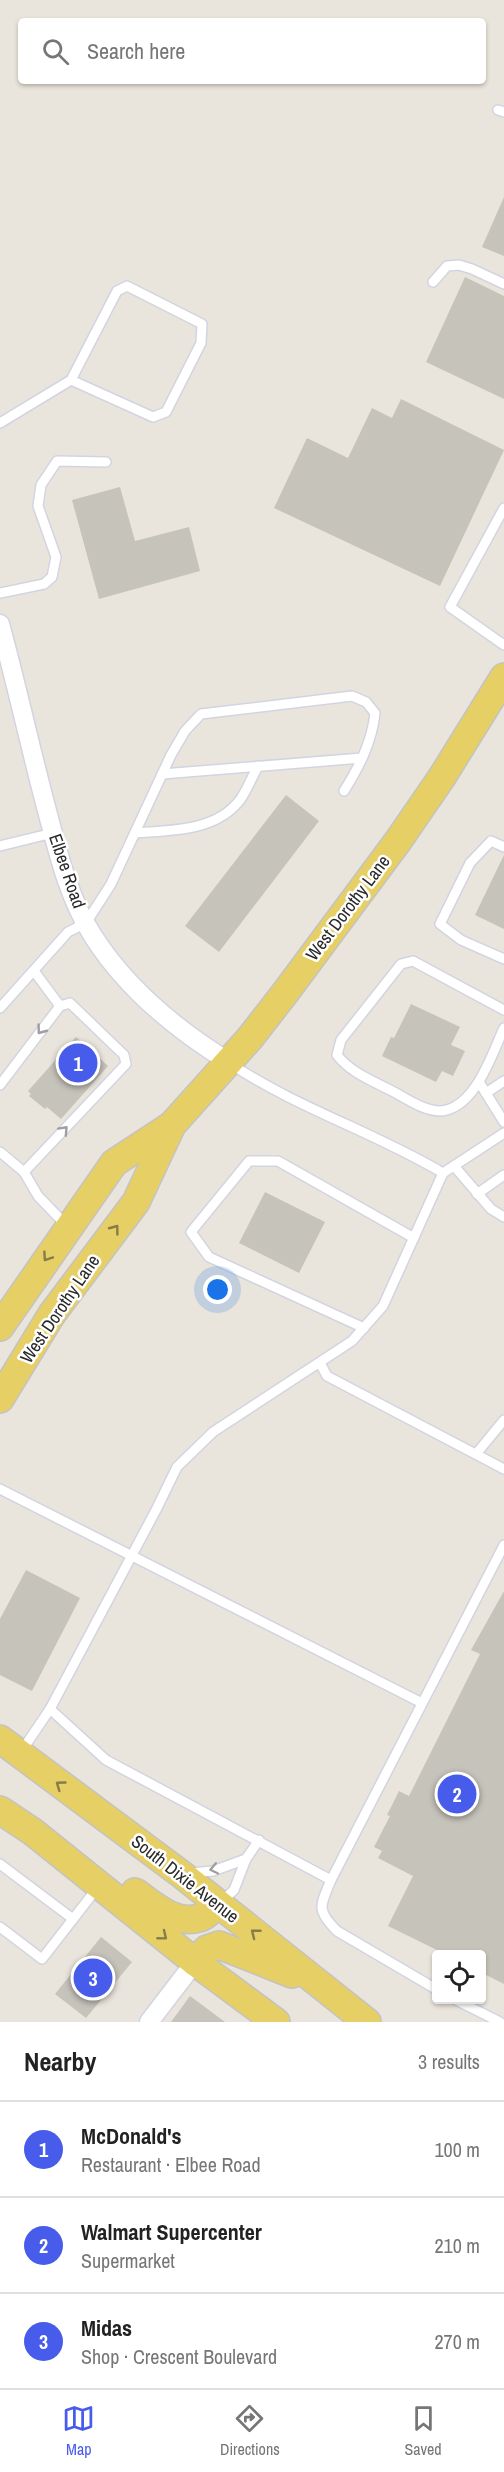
<!DOCTYPE html>
<html lang="en">
<head>
<meta charset="utf-8">
<style>
  :root { --surface:#fff; --page:#f6f6f6; --text:#222; --muted:#767676; --line:#e0e0e0; --accent:#485cec }
  body { margin:0; font-family:"Archivo Narrow",sans-serif; background:var(--page); color:var(--text) }
  .controls { position:absolute; right:18px; bottom:18px; display:grid; overflow:hidden; border-radius:6px; box-shadow:0 2px 4px #0004 }
  .controls button { width:54px; height:54px; display:grid; place-items:center; padding:0; border:0; border-bottom:2px solid var(--line); background:var(--surface); color:var(--text); font:30px sans-serif }
  .you { position:absolute; left:218px; top:1290px; width:21px; height:21px; margin:-15px; border:4px solid #fff; border-radius:50%; background:#1a73e8; box-shadow:0 0 0 9px #1a73e833 }
  .badge { display:grid; place-items:center; width:39px; height:39px; border-radius:50%; background:var(--accent); color:#fff; font-size:20px; font-weight:700 }
  .pin { position:absolute; translate:-50% -50%; border:3px solid #fff; box-shadow:0 2px 6px #0006 }
  .list { margin:0; padding:0; list-style:none }
  h2 { display:flex; justify-content:space-between; align-items:center; height:78px; margin:0; padding:0 24px; font-size:26px }
  h2 small { font-size:20px; font-weight:400; color:var(--muted) }
  .list li { display:grid; grid-template-columns:39px 1fr auto; gap:18px; align-items:center; box-sizing:border-box; height:96px; padding:0 24px; border-top:2px solid var(--line) }
  .list b { display:block; font-size:22px; white-space:nowrap }
  .list p { margin:0; font-size:20px; white-space:nowrap; color:var(--muted) }
  .list em { font-size:20px; font-style:normal; color:var(--muted) }
  .icon { flex:none; width:33px; height:33px; fill:none; stroke:currentColor; stroke-width:2; stroke-linecap:round; stroke-linejoin:round }
  .map { position:relative; flex:none; width:504px; height:2022px; overflow:hidden }
  .search { position:absolute; background:var(--surface); box-shadow:0 2px 4px #0004; left:18px; right:18px; top:18px; height:66px; display:flex; align-items:center; gap:15px; box-sizing:border-box; padding:0 21px; border-radius:6px; color:var(--muted); font-size:22px }
  .sheet { height:366px; background:var(--surface) }
  nav { display:flex; justify-content:space-around; align-items:center; box-sizing:border-box; height:84px; border-top:2px solid var(--line); background:var(--surface); font-size:16px; color:var(--muted) }
  nav a { display:grid; justify-items:center; gap:3px }
  nav .on { color:var(--accent) }
  .map>svg:first-child { display:block }
  .building { fill:#c6c3bb }
  .lines { fill:none; stroke-linecap:round; stroke-linejoin:round }
  .lane-casing { stroke:#d2d4e1; stroke-width:12 }
  .street-casing { stroke:#d2d4e1; stroke-width:21 }
  .primary-casing { stroke:#c3c3c3; stroke-width:30 }
  .lane { stroke:#fff; stroke-width:9 }
  .street { stroke:#fff; stroke-width:18 }
  .primary { stroke:#e6d066; stroke-width:27 }
  .oneway { stroke:#9f9f9f }
  .oneway2 { stroke:#887c48 }
  .labels { text-anchor:middle; stroke-width:5; stroke-linejoin:round; paint-order:stroke }
  .street-label { font-size:18px; fill:#292929; stroke:#fff }
</style>
</head>
<body>
<div class="map">
<svg width="504" height="2022" viewBox="0 0 504 2022">
  <rect width="100%" height="100%" fill="#eae5dc"/>
  <g class="building">
    <path d="M504,197V256L482,247Z"/>
    <path d="M465,277L504,296V399L426,362Z"/>
    <path d="M401,399L504,450L440,586L274,508L307,438L348,458L372,408L392,418Z"/>
    <path d="M120,487L135,541L189,527L200,571L99,599L72,500Z"/>
    <path d="M286,795L319,821L219,952L185,926Z"/>
    <path d="M504,855V929L475,915Z"/>
    <path d="M411,1004L460,1027L451,1045L465,1051L453,1076L442,1071L436,1082L382,1056L391,1037L394,1038Z"/>
    <path d="M76,1037L108,1066L61,1119L47,1107L45,1109L29,1096L31,1094L28,1091Z"/>
    <path d="M265,1192L325,1222L299,1273L239,1243Z"/>
    <path d="M26,1570L80,1598L32,1691L0,1675V1619Z"/>
    <path d="M504,1591V1984L482,1973V1954H445L388,1926L413,1876L378,1858L382,1851L374,1847L390,1816L387,1815L399,1791L409,1796L480,1654L471,1650Z"/>
    <path d="M101,1937L132,1962L86,2018L55,1994Z"/>
    <path d="M190,1996L225,2022H171Z"/>
  </g>
  <g class="lines">
    <g class="lane-casing">
      <g id="lane">
        <path d="M498,110L504,112"/>
        <path d="M433,282L447,266L459,265L472,269L504,284"/>
        <path d="M0,423L71,380L117,291L127,286L202,324L201,343L166,412L153,417L71,380"/>
        <path d="M504,508L450,607L504,645"/>
        <path d="M0,593L44,584L52,577L56,557L38,506L41,485L57,461L106,462"/>
        <path d="M162,774L362,758"/>
        <path d="M135,833C171,830 215,832 240,800C247,790 252,777 258,766"/>
        <path d="M0,846L53,833"/>
        <path d="M504,847L491,841L470,863L440,924L461,940L504,959"/>
        <path d="M34,971L60,1006"/>
        <path d="M0,1008L68,932L86,923L111,884L171,755L185,731L201,714L352,696L366,702L375,713C372,742 359,767 344,791"/>
        <path d="M504,1010L413,961L401,964L341,1040L337,1055C351,1073 373,1081 394,1092C407,1099 424,1111 440,1111C475,1109 492,1054 504,1028"/>
        <path d="M479,1082L504,1122"/>
        <path d="M0,1085L60,1006L70,1003L124,1055L126,1064L24,1172"/>
        <path d="M486,1093L504,1081"/>
        <path d="M0,1152L24,1172L38,1196L66,1225"/>
        <path d="M454,1166L491,1209L504,1217"/>
        <path d="M443,1173L504,1133"/>
        <path d="M477,1194L504,1175"/>
        <path d="M364,1328L209,1257L191,1232L249,1161H278L414,1238"/>
        <path d="M320,1363L327,1376L504,1469"/>
        <path d="M476,1454L504,1420"/>
        <path d="M0,1489L422,1703"/>
        <path d="M50,1709L106,1760L331,1880"/>
        <path d="M21,1752L50,1709L156,1510L177,1467L213,1432L352,1341L383,1306L443,1173C374,1132 297,1108 231,1064"/>
        <path d="M0,1864L73,1919"/>
        <path d="M190,1873L213,1871L246,1859"/>
        <path d="M220,1903L234,1890L246,1859L259,1840"/>
        <path d="M0,1927L42,1959L98,1887"/>
        <path d="M436,1989L337,1931C316,1910 320,1906 331,1880L504,1545"/>
        <path d="M456,2000L500,2022"/>
      </g>
    </g>
    <g class="street-casing">
      <g id="street">
        <path d="M0,624C18,690 32,756 50,822C60,861 71,902 93,936C126,988 177,1030 229,1062"/>
        <path d="M149,2022L195,1962"/>
      </g>
    </g>
    <g class="primary-casing">
      <g id="primary">
        <path d="M0,1327L114,1163L172,1125L250,1038L285,993L398,841L442,777L504,677"/>
        <path d="M0,1399L52,1314L136,1202L172,1125"/>
        <path d="M0,1739L181,1874L367,2022"/>
        <path d="M0,1810L33,1832L195,1962L276,2022"/>
        <path d="M135,1892C154,1905 174,1925 199,1918C205,1917 212,1909 218,1904"/>
        <path d="M195,1962L207,1949L219,1945L292,1974"/>
      </g>
    </g>
    <use href="#lane" class="lane"/>
    <use href="#street" class="street"/>
    <use href="#primary" class="primary"/>
  </g>
  <defs><path id="oneway-chevron" d="M-2-3.5L2.5 0L-2 3.5" fill="none" stroke-width="1.6" stroke-linecap="round" stroke-linejoin="round" transform="scale(1.5)"/></defs>
  <g class="oneway">
    <use href="#oneway-chevron" transform="translate(41 1030) rotate(127)"/>
    <use href="#oneway-chevron" transform="translate(64 1130) rotate(-47)"/>
    <use href="#oneway-chevron" transform="translate(214 1869) rotate(168)"/>
  </g>
  <g class="oneway2">
    <use href="#oneway-chevron" transform="translate(115 1229) rotate(-53)"/>
    <use href="#oneway-chevron" transform="translate(47 1257) rotate(124)"/>
    <use href="#oneway-chevron" transform="translate(60 1785) rotate(-144)"/>
    <use href="#oneway-chevron" transform="translate(255 1933) rotate(-142)"/>
    <use href="#oneway-chevron" transform="translate(163 1936) rotate(39)"/>
  </g>
  <g class="labels">
    <g class="street-label">
      <text transform="translate(67 871) rotate(71)" y="6">Elbee Road</text>
      <text transform="translate(348 908) rotate(-53)" y="6">West Dorothy Lane</text>
      <text transform="translate(60 1309) rotate(-56)" y="6">West Dorothy Lane</text>
      <text transform="translate(185 1879) rotate(38)" y="6">South Dixie Avenue</text>
    </g>
  </g>
</svg>
<div class="controls">
<button><svg class="icon" aria-label="locate" viewBox="0 0 24 24"><circle cx="12" cy="12" r="6"/><path d="M12 2v4M12 18v4M2 12h4M18 12h4"/></svg></button>
</div>
<div class="you"></div>
<div class="pin badge" style="left:78px;top:1063px">1</div>
<div class="pin badge" style="left:457px;top:1794px">2</div>
<div class="pin badge" style="left:93px;top:1978px">3</div>
<div class="search"><svg class="icon" aria-label="search" viewBox="0 0 24 24"><circle cx="10" cy="10" r="6"/><path d="M15 15l6 6"/></svg>Search here</div>
</div>
<section class="sheet">
<h2>Nearby<small>3 results</small></h2>
<ul class="list">
<li><span class="badge">1</span><div><b>McDonald's</b><p>Restaurant · Elbee Road</p></div><em>100 m</em></li>
<li><span class="badge">2</span><div><b>Walmart Supercenter</b><p>Supermarket</p></div><em>210 m</em></li>
<li><span class="badge">3</span><div><b>Midas</b><p>Shop · Crescent Boulevard</p></div><em>270 m</em></li>
</ul>
</section>
<nav>
<a class="on"><svg class="icon" aria-label="map" viewBox="0 0 24 24"><path d="M3 6l6-2 6 2 6-2v14l-6 2-6-2-6 2zM9 4v14M15 6v14"/></svg>Map</a>
<a><svg class="icon" aria-label="directions" viewBox="0 0 24 24"><path d="M12 3l9 9-9 9-9-9zM9 14v-3h6M13 9l2 2-2 2"/></svg>Directions</a>
<a><svg class="icon" aria-label="saved" viewBox="0 0 24 24"><path d="M7 4h10v16l-5-4-5 4z"/></svg>Saved</a>
</nav>
</body>
</html>
